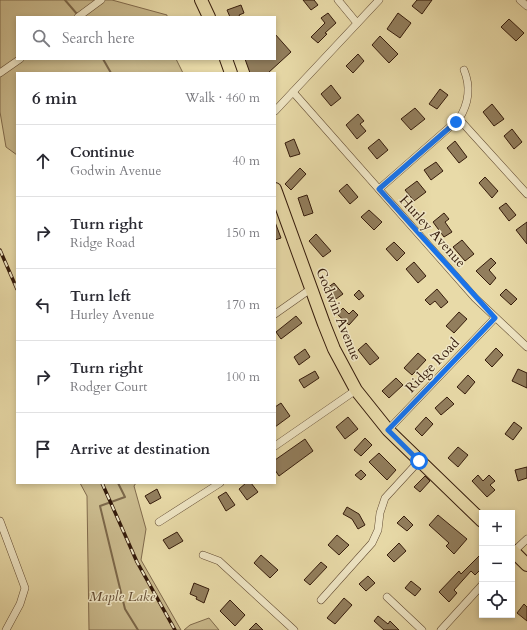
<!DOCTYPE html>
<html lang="en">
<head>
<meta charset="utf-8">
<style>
  :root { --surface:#fff; --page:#f7f7f7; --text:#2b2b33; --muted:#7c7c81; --line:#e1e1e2 }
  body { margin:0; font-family:Cardo,serif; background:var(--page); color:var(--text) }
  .controls { position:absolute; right:12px; bottom:12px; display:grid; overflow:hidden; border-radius:0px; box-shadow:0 2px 6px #0003 }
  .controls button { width:36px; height:36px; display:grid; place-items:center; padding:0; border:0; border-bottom:1px solid var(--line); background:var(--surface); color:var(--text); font:20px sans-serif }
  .stop { position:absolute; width:12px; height:12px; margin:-9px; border:3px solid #1a73e8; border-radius:50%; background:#fff }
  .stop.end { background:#1a73e8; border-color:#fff; box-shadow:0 1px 4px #0008 }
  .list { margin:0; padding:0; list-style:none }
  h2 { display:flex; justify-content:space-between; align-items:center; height:52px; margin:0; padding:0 16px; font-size:17px }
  h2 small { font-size:13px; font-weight:400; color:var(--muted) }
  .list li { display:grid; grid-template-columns:26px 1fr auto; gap:12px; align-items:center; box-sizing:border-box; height:72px; padding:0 16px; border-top:1px solid var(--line) }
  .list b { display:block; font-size:15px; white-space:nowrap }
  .list p { margin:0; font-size:13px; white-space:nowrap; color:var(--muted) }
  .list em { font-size:13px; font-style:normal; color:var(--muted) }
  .icon { flex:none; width:22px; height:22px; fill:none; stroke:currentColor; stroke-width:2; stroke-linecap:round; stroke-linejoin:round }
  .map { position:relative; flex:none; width:527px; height:630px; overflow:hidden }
  .search { position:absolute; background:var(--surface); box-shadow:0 2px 6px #0003; left:16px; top:16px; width:260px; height:44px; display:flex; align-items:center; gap:10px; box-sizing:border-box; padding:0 14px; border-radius:0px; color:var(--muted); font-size:15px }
  .panel { position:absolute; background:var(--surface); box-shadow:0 2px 6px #0003; left:16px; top:72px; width:260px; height:412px; border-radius:0px }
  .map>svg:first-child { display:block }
  .green { fill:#caba8d; stroke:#806a4c }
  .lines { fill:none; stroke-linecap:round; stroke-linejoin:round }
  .stream { stroke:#7c6749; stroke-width:2 }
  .building { fill:#927e5d; stroke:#351b0b }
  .minor-casing { stroke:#624b32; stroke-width:8 }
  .primary-casing { stroke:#351b0b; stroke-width:14 }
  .minor { stroke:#f0e7c6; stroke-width:7 }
  .primary { stroke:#e8daa8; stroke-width:12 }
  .rail-casing { stroke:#351b0b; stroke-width:3.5 }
  .rail { stroke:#f0e7c6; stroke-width:2; stroke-dasharray:6; stroke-linecap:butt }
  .route { stroke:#1a73e8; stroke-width:5 }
  .labels { text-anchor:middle; stroke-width:3; stroke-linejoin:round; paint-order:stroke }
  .street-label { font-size:14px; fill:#351b0b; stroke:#f0e7c6 }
  .park-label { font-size:14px; font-style:italic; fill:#624b32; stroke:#f0e7c6 }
</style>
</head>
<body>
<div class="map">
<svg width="527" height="630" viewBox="0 0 527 630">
  <rect width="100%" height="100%" fill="#e8daa8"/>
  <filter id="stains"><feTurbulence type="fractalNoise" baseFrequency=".005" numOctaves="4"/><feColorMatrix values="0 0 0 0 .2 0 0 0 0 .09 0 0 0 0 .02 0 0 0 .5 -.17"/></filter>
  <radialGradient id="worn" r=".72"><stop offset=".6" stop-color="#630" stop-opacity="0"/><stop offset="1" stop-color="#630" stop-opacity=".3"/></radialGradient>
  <g class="green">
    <path d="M0,0H112L167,15V17H17V59H176L183,73H17V155L6,147L0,112Z"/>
    <path d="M80,483H136L134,486L146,529L141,560L181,630H89L87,496Z"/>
    <path d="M209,618L219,630H184L190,625Z"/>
  </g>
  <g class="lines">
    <g class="stream">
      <path d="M65,0L77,14"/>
      <path d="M103,59L111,73"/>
      <path d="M118,483L125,497L100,506L125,609L138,630"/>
    </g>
  </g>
  <g class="building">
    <path d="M303,0H314L318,5L311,10Z"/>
    <path d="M417,0H432L422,14L412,6Z"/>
    <path d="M241,5L244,13L239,15L240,17H230L227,10Z"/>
    <path d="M328,13L336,23L325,33L327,34L318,43L311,37L325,23L321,18Z"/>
    <path d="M398,13L411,23L400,38L387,29Z"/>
    <path d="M509,19L524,33L516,41L501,27Z"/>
    <path d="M275,34L291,52L268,73H250L245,59H275Z"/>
    <path d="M380,36L398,54L389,63L372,45Z"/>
    <path d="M358,54L364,61L353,73L346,66Z"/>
    <path d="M331,85L341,98L331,106L321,94Z"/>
    <path d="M440,89L448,95L437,109L429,104Z"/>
    <path d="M492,104L504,119L494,126L483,112Z"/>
    <path d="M415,108L425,119L411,130L401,119Z"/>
    <path d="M358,114L364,121L360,124L366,131L357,139L346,125Z"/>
    <path d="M512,129L522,142L514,149L504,136Z"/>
    <path d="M294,139L300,154L290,157L285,143Z"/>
    <path d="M379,139L388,150L377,159L368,148Z"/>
    <path d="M455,141L467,157L459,163L447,148Z"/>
    <path d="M436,162L443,171L431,180L424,170Z"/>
    <path d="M300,168L306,174L291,190L285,184Z"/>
    <path d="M485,177L498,191L492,198L479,183Z"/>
    <path d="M417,181L426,192L414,201L405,190Z"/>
    <path d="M347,184L358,197L350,204L339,191Z"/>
    <path d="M307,195L313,213L304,216L298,198Z"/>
    <path d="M506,203L516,215L509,221L499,208Z"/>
    <path d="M369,210L382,222L374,230L361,217Z"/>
    <path d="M444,213L449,219L445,222L452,232L444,237L433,222Z"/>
    <path d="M275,222L281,238L275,240Z"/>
    <path d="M527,222V244L516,230Z"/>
    <path d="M316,234L331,251L323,257L309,241Z"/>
    <path d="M462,240L474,254L465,261L453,247Z"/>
    <path d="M394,242L405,253L397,261L386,249Z"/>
    <path d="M491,258L496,263L489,270L496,278L490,285L476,271Z"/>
    <path d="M414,262L426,276L418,283L406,269Z"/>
    <path d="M334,283L343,294L336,299L327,288Z"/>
    <path d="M437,289L448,302L441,308L435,301L430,305L425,300Z"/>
    <path d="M506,289L517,299L511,305L500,295Z"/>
    <path d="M359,290L364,296L359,300L354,295Z"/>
    <path d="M343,308L349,314L353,310L358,315L349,325L337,314Z"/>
    <path d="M459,312L467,319L454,333L446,326Z"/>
    <path d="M296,316L302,323L281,339L276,332Z"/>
    <path d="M366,343L379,358L370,365L358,350Z"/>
    <path d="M496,348L503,355L492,367L485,360Z"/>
    <path d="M305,349L310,357L299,365L294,357Z"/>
    <path d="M418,353L426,360L412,375L404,368Z"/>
    <path d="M518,369L527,373V388L512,381Z"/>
    <path d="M315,371L319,378L304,388L299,380Z"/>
    <path d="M468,375L475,382L465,394L457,387Z"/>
    <path d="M396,378L403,385L389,398L382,391Z"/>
    <path d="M447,397L454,404L441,415L435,408Z"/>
    <path d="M281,403L290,416L275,427V407Z"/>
    <path d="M348,417L358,429L345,439L336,427Z"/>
    <path d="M426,417L433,424L422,436L415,429Z"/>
    <path d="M514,422L522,428L513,440L505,434Z"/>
    <path d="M365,438L372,445L361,456L354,450Z"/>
    <path d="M305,439L313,451L279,476L275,470V460Z"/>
    <path d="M458,447L468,455L458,467L448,458Z"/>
    <path d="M379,453L396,470L387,480L369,462Z"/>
    <path d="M527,467V478L518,481L515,470Z"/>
    <path d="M361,470L366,475L361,480L355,475Z"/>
    <path d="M478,475L483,481L489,475L495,481L490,485L495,490L487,497L472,481Z"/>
    <path d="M425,476L430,481L420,492L414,487Z"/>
    <path d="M246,483H251L258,492L247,500L239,489Z"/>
    <path d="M157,489L161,498L150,504L145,496Z"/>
    <path d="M226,492L235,505L226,511L218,497Z"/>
    <path d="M347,507L359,514L365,525L358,529L352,519L343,514Z"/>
    <path d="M438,515L467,539L454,554L446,546L449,543L429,525Z"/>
    <path d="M404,516L413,525L407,531L397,523Z"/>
    <path d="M177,532L183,541L169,549L163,540Z"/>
    <path d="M337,535L349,545L339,555L328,545Z"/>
    <path d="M399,543L406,551L394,562L387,555Z"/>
    <path d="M261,555L278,570L270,578L254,563Z"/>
    <path d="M479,556L482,560V568L475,575L471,571L454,590L457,593L449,602L439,592L459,571L461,574Z"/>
    <path d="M321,562L327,567L310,585L304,580Z"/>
    <path d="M368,576L375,583L366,591L359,584Z"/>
    <path d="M411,581L421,589L415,596L405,588Z"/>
    <path d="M194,583L209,589L204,603L196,599L197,597L190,594Z"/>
    <path d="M344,598L352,605L335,624L327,618Z"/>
    <path d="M230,600L245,615L235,626L220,611Z"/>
    <path d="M524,604L527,607V621L517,613Z"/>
    <path d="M378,616L388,624L390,621L399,630H384L374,621Z"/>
    <path d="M256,623L263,630H249Z"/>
  </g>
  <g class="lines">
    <g class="minor-casing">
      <g id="minor">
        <path d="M338,0L357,23"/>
        <path d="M520,0L527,6"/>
        <path d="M78,17L101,0"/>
        <path d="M0,73L20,59"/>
        <path d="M293,92L475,298L527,347"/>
        <path d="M275,111L379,0"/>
        <path d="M459,119L527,194"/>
        <path d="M379,189L459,119C469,103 471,87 464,70"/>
        <path d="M275,314L312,288"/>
        <path d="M388,430L495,318"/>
        <path d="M275,446L356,390"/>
        <path d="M0,521L25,588L20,604L6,630"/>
        <path d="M159,522L220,483"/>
        <path d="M512,553L527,539"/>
        <path d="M203,555L219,561L294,630"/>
        <path d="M387,597L422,630"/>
        <path d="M321,600L372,543L378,530L380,513L385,498L419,461"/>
        <path d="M441,630L482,585"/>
      </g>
    </g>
    <g class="primary-casing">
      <g id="primary">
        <path d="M201,0L209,17"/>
        <path d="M226,59L231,73"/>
        <path d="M275,189L324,324L334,349L356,390L388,430L482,521"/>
        <path d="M512,550L527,565"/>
      </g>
    </g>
    <use href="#minor" class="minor"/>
    <use href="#primary" class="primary"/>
    <g class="rail-casing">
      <g id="rail">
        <path d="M0,250L17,289"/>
        <path d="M102,483L137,562L175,630"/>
      </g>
    </g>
    <use href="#rail" class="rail"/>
  </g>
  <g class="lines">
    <path class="route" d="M419,461L388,430L495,318L379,189L456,122"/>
  </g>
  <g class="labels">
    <g class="street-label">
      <text transform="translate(433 231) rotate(48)" y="5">Hurley Avenue</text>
      <text transform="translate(339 314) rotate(68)" y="5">Godwin Avenue</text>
      <text transform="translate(432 365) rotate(-46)" y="5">Ridge Road</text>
    </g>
    <g class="park-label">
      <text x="122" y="601">Maple Lake</text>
    </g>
  </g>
  <rect width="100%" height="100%" filter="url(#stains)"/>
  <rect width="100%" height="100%" fill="url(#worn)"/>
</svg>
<div class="controls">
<button>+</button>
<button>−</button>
<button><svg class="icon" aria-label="locate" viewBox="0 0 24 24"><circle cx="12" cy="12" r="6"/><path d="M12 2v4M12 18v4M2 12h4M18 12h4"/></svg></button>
</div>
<div class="stop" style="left:419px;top:461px"></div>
<div class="stop end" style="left:456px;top:122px"></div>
<div class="search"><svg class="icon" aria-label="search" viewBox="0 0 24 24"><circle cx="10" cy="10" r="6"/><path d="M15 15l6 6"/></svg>Search here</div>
<section class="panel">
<h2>6 min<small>Walk · 460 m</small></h2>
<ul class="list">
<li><svg class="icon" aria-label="ahead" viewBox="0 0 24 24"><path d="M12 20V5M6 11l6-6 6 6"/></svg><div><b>Continue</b><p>Godwin Avenue</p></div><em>40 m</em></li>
<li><svg class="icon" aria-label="right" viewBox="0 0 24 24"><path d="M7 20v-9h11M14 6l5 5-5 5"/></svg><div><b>Turn right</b><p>Ridge Road</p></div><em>150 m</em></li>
<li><svg class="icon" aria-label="left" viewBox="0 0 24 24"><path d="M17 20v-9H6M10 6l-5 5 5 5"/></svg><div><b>Turn left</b><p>Hurley Avenue</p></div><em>170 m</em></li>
<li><svg class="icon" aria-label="right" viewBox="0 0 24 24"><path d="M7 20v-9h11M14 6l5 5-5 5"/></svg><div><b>Turn right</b><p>Rodger Court</p></div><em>100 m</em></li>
<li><svg class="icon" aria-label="arrive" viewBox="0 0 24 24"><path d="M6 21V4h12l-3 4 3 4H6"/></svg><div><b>Arrive at destination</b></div></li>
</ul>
</section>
</div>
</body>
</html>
